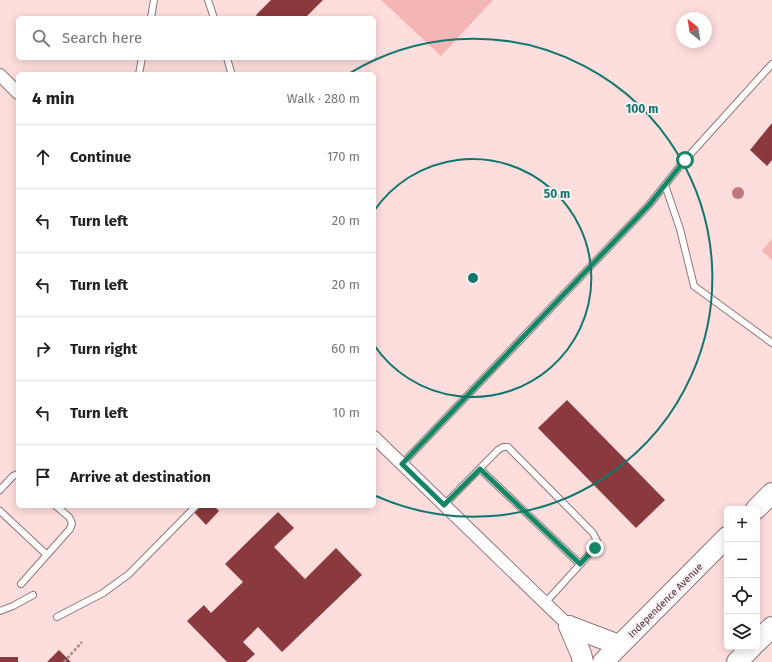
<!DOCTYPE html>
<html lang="en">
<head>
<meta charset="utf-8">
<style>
  :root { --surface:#fff; --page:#f6f6f6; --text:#202124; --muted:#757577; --line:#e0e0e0 }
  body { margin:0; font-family:"Fira Sans",sans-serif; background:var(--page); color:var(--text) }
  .controls { position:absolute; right:12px; bottom:12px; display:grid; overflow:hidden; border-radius:6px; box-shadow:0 2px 10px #0003 }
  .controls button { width:36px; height:36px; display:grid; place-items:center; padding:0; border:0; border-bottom:1px solid var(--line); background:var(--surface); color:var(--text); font:20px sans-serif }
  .compass { position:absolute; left:676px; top:12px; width:36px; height:36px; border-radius:50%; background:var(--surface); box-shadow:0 2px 10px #0003; rotate:330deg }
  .stop { position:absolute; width:12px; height:12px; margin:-9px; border:3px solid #158766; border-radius:50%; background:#fff }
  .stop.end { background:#158766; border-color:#fff; box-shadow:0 1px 4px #0008 }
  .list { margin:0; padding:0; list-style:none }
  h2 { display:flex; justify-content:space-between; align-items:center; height:52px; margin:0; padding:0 16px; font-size:17px }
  h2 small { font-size:13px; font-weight:400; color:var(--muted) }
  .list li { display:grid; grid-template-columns:26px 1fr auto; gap:12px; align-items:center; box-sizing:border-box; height:64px; padding:0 16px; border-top:1px solid var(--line) }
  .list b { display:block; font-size:15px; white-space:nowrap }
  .list em { font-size:13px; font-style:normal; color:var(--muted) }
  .icon { flex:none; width:22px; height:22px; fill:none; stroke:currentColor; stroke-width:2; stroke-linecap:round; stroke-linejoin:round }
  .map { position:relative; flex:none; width:772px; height:662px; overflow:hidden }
  .search { position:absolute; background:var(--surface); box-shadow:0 2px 10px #0003; left:16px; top:16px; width:360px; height:44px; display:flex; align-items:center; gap:10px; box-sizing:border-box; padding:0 14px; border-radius:6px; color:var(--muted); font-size:15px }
  .panel { position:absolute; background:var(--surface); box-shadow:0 2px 10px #0003; left:16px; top:72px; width:360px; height:436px; border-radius:6px }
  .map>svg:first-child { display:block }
  .green { fill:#f4b6b4 }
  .building { fill:#8a393c }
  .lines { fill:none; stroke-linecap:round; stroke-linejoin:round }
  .lane-casing { stroke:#927675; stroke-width:8 }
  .street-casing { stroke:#927675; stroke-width:14 }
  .primary-casing { stroke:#927675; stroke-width:22 }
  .path { stroke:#a28c8b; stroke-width:2.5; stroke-dasharray:3 2; stroke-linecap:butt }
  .lane { stroke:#fff; stroke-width:6 }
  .street { stroke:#fff; stroke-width:12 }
  .primary { stroke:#fff; stroke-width:20 }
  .tree { fill:#bf787d }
  .route { stroke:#158766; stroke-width:5 }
  .ring { fill:none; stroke:#0f766e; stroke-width:2 }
  .labels { text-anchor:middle; stroke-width:4; stroke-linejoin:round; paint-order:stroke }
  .street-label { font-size:10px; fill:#3f3333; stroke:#fdf0f0 }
  .centre { fill:#0f766e; stroke:#fdf0f0; stroke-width:2 }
  .ring-label { font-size:12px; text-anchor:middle; font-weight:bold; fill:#0f766e; stroke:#fdf0f0; stroke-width:4; stroke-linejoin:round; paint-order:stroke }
</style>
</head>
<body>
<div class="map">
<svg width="772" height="662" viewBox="0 0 772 662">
  <rect width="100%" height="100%" fill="#fddedd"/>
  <g class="green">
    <path d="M381,0H493L441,56Z"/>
    <path d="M772,239V260L762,251Z"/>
  </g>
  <g class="building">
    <path d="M271,0H323L305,18H259L256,15Z"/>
    <path d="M772,123V160L767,166L750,150Z"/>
    <path d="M567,400L665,500L636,528L538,428Z"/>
    <path d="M200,506H214L219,511L206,525L194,512Z"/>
    <path d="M278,512L294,528L274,547L305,579L336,548L362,575L282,652L258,627L243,642L255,654L246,662H227L187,621L204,605L211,613L243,582L225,564Z"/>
    <path d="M59,650L71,662H47Z"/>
    <rect x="0" y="657" width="18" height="5"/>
  </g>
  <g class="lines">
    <g class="lane-casing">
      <g id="lane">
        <path d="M208,0L214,18"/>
        <path d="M151,18L154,0"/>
        <path d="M227,58L231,72"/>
        <path d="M139,74L142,58"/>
        <path d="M665,185L680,229L694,286L772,343"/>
        <path d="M402,464L649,205L685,160L772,64"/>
        <path d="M480,469L580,564"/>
        <path d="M0,490L13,476L18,474"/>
        <path d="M444,505L498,450L503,447H508L593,533L597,541L595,548L545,603"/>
        <path d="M0,511L47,555"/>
        <path d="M21,584L70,529L72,523L69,517L56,506"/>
        <path d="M0,611L13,606L33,595"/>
        <path d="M57,617L103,593L129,574L196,506"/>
      </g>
    </g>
    <g class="street-casing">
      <g id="street">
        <path d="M0,75L18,93"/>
        <path d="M374,437L569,626"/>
      </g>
    </g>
    <g class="primary-casing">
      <g id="primary">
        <path d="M756,509L772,493"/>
        <path d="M569,626L619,645"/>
        <path d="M569,626L581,654L583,662"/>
        <path d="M757,642L772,627"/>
        <path d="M603,662L727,537"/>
        <path d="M737,662L752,647"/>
      </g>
    </g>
    <path class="path" d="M64,662L82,642"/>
    <use href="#lane" class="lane"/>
    <use href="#street" class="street"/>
    <use href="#primary" class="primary"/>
  </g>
  <circle class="tree" cx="738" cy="193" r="6"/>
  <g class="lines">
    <path class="route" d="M595,548L580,564L480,469L444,505L402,464L649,205L685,160"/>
  </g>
  <g class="ring">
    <path d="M374 211A119 119 0 1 1 374 345"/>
    <path d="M350 73A239 239 0 1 1 376 496"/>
  </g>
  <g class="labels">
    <g class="street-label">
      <text transform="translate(665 600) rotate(-45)" y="4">Independence Avenue</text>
    </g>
  </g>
  <circle cx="473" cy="278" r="6" class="centre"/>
  <g class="ring-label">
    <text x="642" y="113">100 m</text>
    <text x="557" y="198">50 m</text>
  </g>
</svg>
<div class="controls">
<button>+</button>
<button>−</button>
<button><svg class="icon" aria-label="locate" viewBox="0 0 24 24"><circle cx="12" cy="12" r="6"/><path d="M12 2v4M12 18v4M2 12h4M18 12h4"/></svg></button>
<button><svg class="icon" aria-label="layers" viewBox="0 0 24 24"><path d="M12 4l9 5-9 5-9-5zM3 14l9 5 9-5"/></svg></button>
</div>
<svg class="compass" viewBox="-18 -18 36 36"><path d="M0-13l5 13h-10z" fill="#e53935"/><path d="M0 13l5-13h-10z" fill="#757577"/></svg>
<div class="stop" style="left:685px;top:160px"></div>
<div class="stop end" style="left:595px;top:548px"></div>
<div class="search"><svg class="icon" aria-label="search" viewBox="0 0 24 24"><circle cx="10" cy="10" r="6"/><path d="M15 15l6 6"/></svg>Search here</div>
<section class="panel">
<h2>4 min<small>Walk · 280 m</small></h2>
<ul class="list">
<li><svg class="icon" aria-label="ahead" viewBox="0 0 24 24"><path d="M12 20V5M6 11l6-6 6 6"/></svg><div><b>Continue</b></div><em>170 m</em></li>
<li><svg class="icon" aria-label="left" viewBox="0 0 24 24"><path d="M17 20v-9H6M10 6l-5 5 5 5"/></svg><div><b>Turn left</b></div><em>20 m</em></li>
<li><svg class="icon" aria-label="left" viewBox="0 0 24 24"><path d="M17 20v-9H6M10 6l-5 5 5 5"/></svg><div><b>Turn left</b></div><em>20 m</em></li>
<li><svg class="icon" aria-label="right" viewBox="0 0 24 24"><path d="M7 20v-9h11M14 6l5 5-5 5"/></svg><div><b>Turn right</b></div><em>60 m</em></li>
<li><svg class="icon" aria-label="left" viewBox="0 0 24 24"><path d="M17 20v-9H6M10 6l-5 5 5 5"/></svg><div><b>Turn left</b></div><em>10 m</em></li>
<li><svg class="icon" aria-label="arrive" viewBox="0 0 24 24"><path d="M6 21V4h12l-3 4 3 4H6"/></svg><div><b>Arrive at destination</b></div></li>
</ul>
</section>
</div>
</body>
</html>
